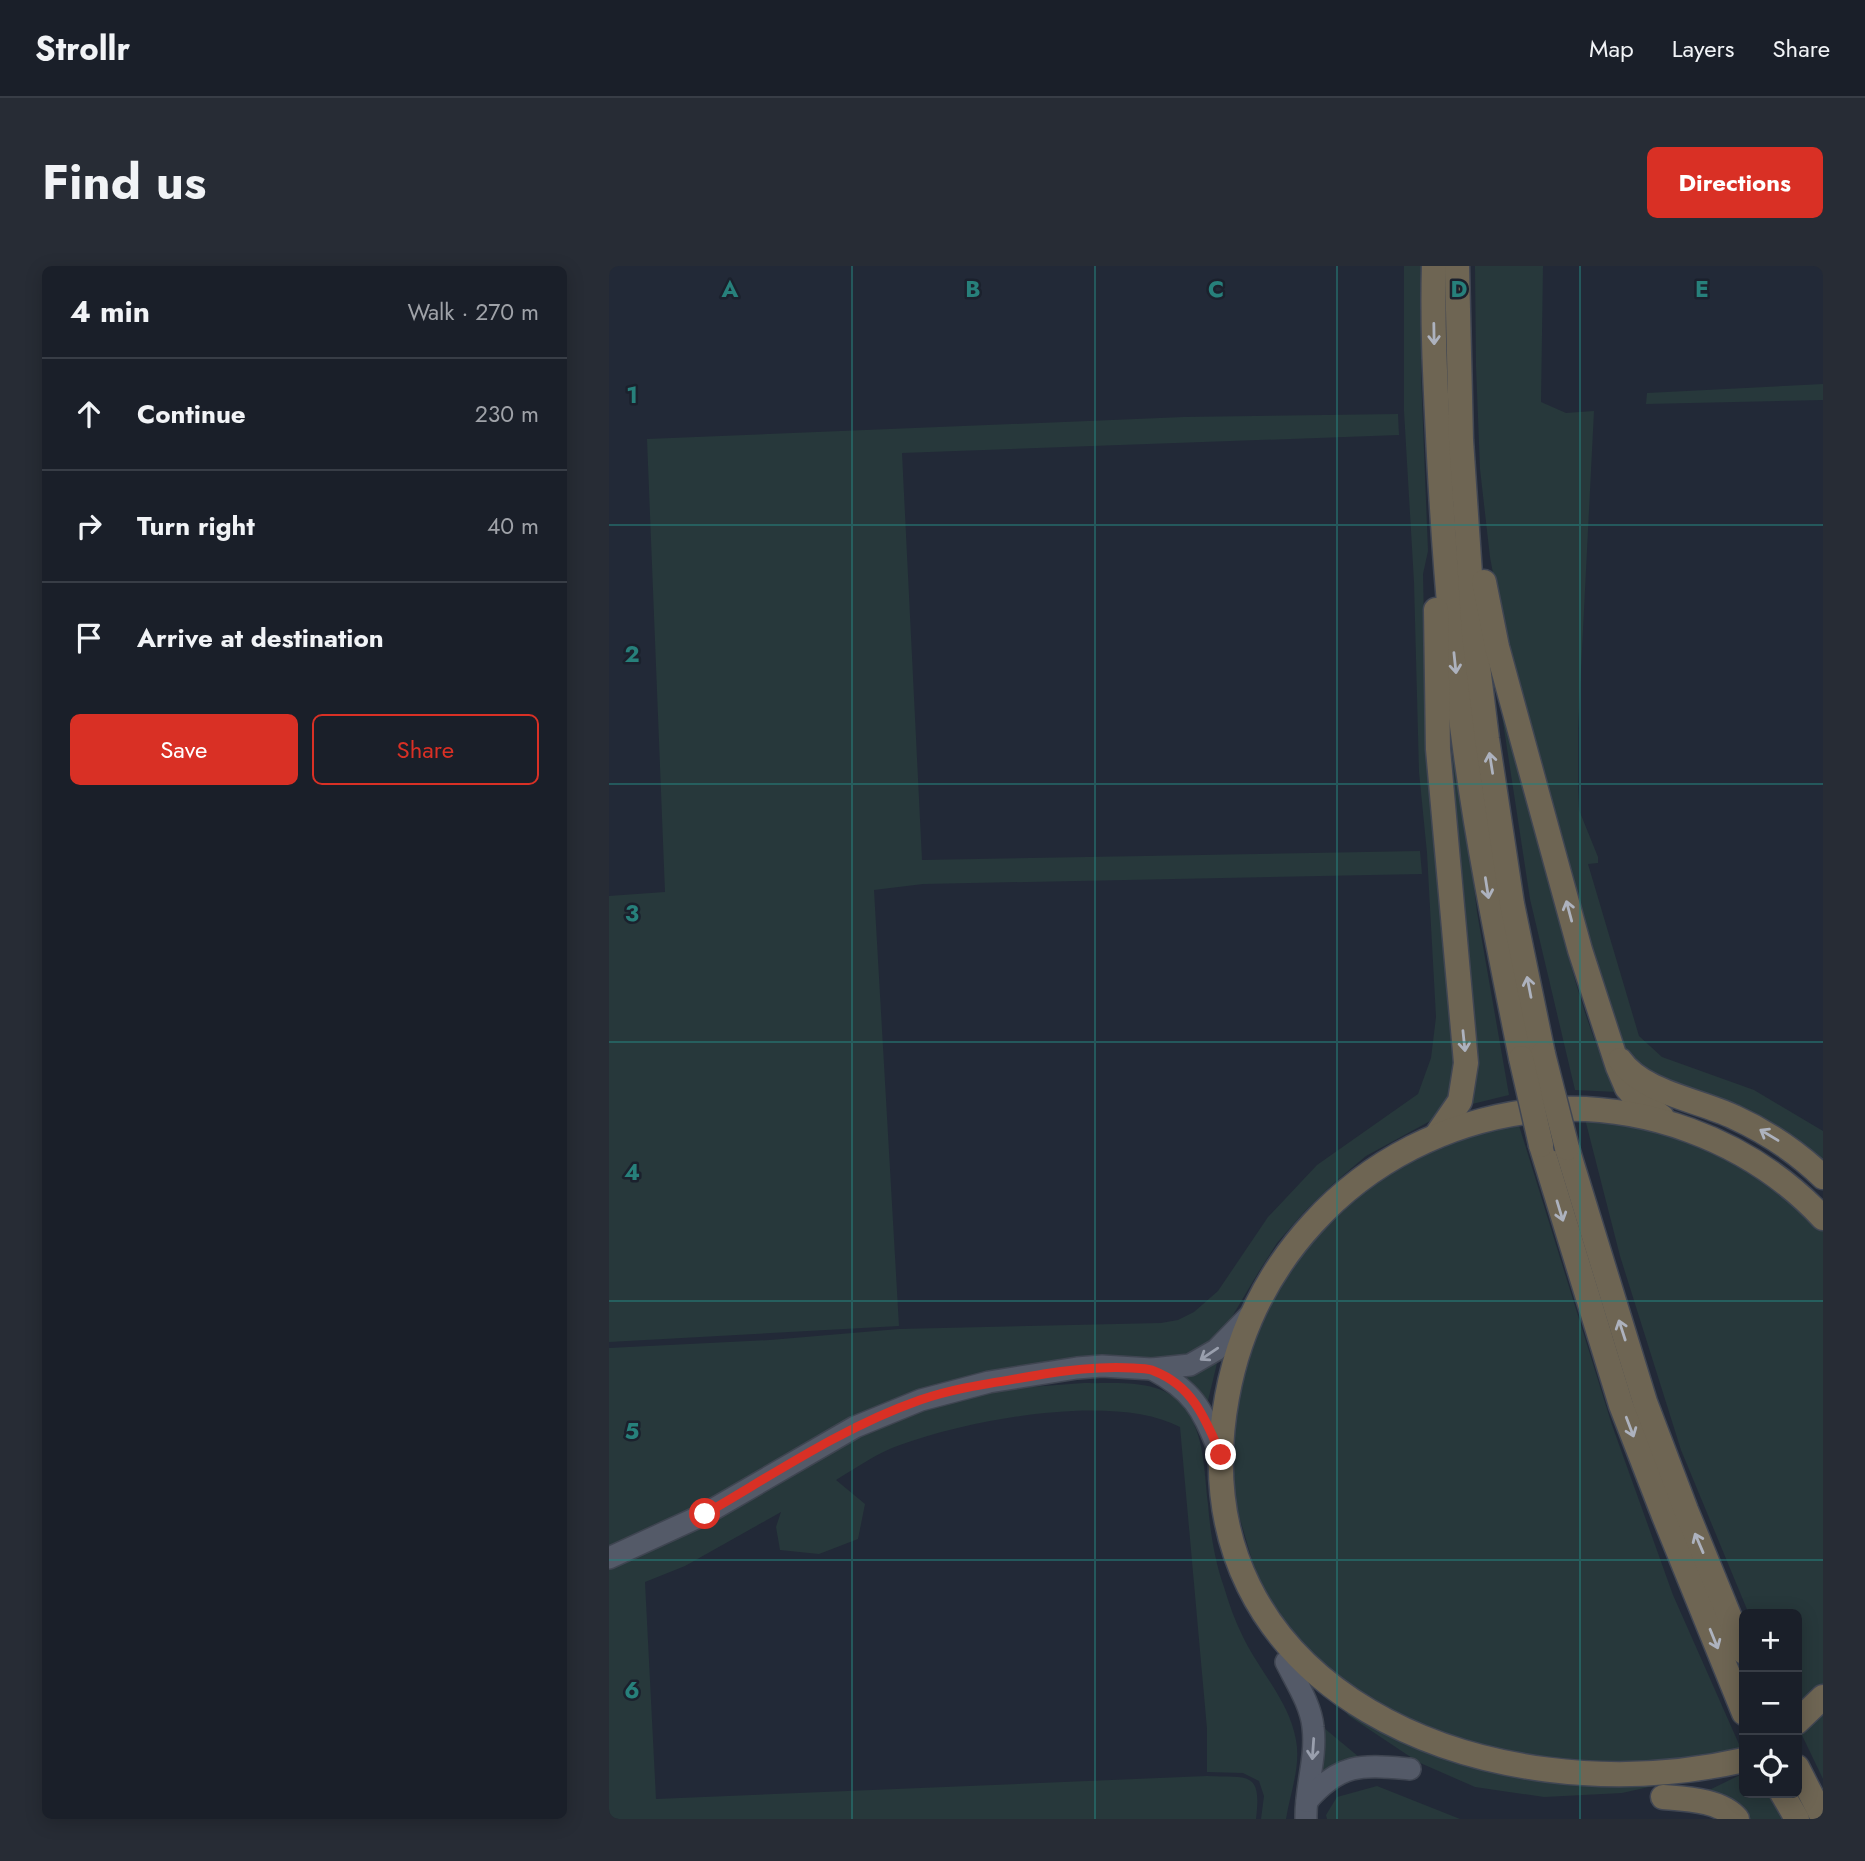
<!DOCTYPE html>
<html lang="en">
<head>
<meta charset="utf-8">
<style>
  :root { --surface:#1a1f29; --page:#272c35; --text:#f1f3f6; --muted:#9fa2a8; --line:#383d46; --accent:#d93025 }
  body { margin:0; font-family:Jost,sans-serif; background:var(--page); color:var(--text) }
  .controls { position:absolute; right:21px; bottom:21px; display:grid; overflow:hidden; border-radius:10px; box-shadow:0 4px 18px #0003 }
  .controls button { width:63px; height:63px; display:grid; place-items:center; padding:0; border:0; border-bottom:2px solid var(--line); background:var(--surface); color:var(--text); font:35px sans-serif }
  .stop { position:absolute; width:21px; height:21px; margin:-16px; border:5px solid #d93025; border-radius:50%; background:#fff }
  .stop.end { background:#d93025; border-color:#fff; box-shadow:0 2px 7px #0008 }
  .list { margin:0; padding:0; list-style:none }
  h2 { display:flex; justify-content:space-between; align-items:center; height:91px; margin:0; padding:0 28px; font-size:30px }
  h2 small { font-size:23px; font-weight:400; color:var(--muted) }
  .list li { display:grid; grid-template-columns:46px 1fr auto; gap:21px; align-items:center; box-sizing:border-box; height:112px; padding:0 28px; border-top:2px solid var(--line) }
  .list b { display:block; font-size:26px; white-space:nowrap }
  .list em { font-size:23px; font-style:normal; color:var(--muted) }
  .actions { display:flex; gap:14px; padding:21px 28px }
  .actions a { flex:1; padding:16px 0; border:2px solid var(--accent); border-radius:10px; text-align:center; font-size:24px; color:var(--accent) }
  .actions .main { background:var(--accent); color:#fff }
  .icon { flex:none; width:38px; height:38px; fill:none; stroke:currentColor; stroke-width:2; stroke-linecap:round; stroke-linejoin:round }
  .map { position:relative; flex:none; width:1214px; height:1553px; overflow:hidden; border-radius:10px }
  header { display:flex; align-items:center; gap:42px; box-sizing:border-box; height:98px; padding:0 35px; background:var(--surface); border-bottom:2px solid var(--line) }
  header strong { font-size:33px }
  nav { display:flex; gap:38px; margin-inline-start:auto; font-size:24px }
  .intro { display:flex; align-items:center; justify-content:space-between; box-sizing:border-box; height:168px; padding:0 42px }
  h1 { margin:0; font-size:49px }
  .button { padding:18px 32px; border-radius:10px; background:var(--accent); color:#fff; font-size:24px; font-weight:700 }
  main { display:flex; gap:42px; padding:0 42px }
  aside { flex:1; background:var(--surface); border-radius:10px; box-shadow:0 4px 18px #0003 }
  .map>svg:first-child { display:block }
  .green { fill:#27383b }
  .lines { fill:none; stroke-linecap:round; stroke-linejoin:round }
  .major-casing { stroke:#3f4551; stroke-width:24 }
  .highway-casing { stroke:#404653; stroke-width:27 }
  .major { stroke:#545a68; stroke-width:21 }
  .highway { stroke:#6e6553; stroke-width:24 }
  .highway-bridge-casing { stroke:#404653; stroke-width:27; stroke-linecap:butt }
  .highway-bridge { stroke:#6e6553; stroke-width:24 }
  .oneway { stroke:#adb2be }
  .oneway2 { stroke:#999fad }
  .route { stroke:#d93025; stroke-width:9 }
  .grid { fill:none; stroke:#27807b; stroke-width:2; stroke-opacity:0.55 }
  .grid-label { font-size:23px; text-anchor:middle; font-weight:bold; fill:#27807b; stroke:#1b212d; stroke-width:5; stroke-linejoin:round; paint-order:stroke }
</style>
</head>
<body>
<header>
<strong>Strollr</strong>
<nav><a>Map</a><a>Layers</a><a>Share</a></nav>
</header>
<div class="intro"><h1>Find us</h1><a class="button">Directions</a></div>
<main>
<aside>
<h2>4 min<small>Walk · 270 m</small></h2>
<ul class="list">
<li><svg class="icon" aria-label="ahead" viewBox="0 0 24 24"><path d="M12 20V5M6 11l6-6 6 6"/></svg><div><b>Continue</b></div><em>230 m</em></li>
<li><svg class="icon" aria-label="right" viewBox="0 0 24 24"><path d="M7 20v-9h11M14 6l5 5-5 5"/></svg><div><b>Turn right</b></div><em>40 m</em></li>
<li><svg class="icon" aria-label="arrive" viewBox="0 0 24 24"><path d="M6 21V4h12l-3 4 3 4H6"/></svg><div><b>Arrive at destination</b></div></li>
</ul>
<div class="actions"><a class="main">Save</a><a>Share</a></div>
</aside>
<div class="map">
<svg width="1214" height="1553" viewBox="0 0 1214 1553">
  <rect width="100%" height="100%" fill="#222937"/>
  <g class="green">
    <path d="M795,0H813L812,108L819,285L814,308L816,403L847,796L846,823L823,854L757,890L724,918L696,945L668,977L649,1007L608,1076L593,1089L379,1108L0,1285V1082L161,1074L290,1063L552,1057L569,1054L585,1046L609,1025L659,951L708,899L809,828L822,792L827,751L818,587L810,506L805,316L795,145Z"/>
    <path d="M866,0H934L932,136L957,147L985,145L969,463V523L970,544L989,591V597L979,598L1030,770L1053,791L1145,824L1214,865V903L1052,817L1024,794L999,754L898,383L881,291L871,203L867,100Z"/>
    <path d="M1214,118V134L1037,138L1038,127Z"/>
    <path d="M789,148L790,169L293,187L313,594L811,585L813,608L314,618L265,624L290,1060L0,1076V630L56,626L38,173L575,151Z"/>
    <path d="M887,410C905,470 921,530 935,591C954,669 972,754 1008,826L966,824L921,633Z"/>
    <path d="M849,478L868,646L900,829L855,840L837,480Z"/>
    <path d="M975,849L1060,867L1131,897L1214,963V1419L1188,1445V1348H1140L1137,1341L1072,1184L1011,990Z"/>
    <path d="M908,853L1003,1159L1064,1329L1133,1485L1049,1519L1013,1527L935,1531L866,1521L809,1496L740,1450L708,1416L657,1342L624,1229V1151L649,1056L710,959L803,890Z"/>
    <path d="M609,1093L598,1139L572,1109Z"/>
    <path d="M475,1117C507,1118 554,1112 575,1141C596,1168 595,1206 599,1238C601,1265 606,1296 615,1321C620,1338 626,1355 634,1371C651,1406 680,1435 687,1474C692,1500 681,1528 677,1553H652L655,1530L650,1515L634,1507L598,1506V1463L571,1161C503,1125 353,1155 283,1182C264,1190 245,1203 227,1214L256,1238L249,1273L210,1288L171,1284L167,1261L172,1246L76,1300L36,1316L47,1533L598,1510C639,1512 653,1504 647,1553H0V1302L247,1169L315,1141L382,1124Z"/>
    <path d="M1214,1441V1513L1190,1463Z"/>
    <path d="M715,1462L750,1491L749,1495L709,1515L712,1465Z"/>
    <path d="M1135,1507V1527H1160L1174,1553H1137L1092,1528Z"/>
    <path d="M768,1520L851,1553H718L717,1549L728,1531Z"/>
  </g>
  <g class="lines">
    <g class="major-casing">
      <g id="major">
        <path d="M543,1103C588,1127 593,1145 612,1189"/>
        <path d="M0,1292L96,1248L246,1161L312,1134L380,1116L468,1102L493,1100L543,1103L581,1099L607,1084L640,1050"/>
        <path d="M677,1396C687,1416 702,1439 704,1461C708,1492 696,1522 697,1553"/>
        <path d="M698,1535C732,1496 753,1499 801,1503"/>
      </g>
    </g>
    <g class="highway-casing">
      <g id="highway">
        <path d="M825,0C823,63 827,127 830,190C835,285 842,380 855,475C869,581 891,687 912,792"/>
        <path d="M848,0L852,174L865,368L878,473L903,638L934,788"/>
        <path d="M875,316L888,381L971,684L1009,801L1018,822L1024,829L1053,851"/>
        <path d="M827,344L829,483L857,797L851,835L827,870"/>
        <path d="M1011,794C1034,827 1090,834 1125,851C1158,866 1188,886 1214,911"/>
        <path d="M932,879L1012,1139L1055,1250L1135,1447"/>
        <path d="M958,882L1036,1136L1077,1244L1135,1386"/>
        <path d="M1188,1456L1214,1431"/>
        <path d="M1135,1494C877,1553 564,1425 618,1131C630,1065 659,1006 704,957C760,895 839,855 923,845C1030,833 1140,873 1214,952"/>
        <path d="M1188,1501L1214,1552"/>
        <path d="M1173,1527L1188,1553"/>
        <path d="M1054,1531C1077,1533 1112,1534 1128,1553"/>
      </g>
    </g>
    <use href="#major" class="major"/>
    <use href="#highway" class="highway"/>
    <g class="highway-bridge-casing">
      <g id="highway-bridge">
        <path d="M934,788L958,882"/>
        <path d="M912,792L932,879"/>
      </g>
    </g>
    <use href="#highway-bridge" class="highway-bridge"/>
  </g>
  <defs><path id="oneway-shaft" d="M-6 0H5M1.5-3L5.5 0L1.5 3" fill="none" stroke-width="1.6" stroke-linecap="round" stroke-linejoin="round" transform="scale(1.75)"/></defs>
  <g class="oneway">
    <use href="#oneway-shaft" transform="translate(825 68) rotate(89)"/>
    <use href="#oneway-shaft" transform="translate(846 397) rotate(84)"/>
    <use href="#oneway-shaft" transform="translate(882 497) rotate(-99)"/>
    <use href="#oneway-shaft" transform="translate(878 622) rotate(81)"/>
    <use href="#oneway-shaft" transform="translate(960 645) rotate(-105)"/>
    <use href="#oneway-shaft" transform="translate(920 721) rotate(-101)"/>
    <use href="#oneway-shaft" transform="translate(855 775) rotate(84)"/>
    <use href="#oneway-shaft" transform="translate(1160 869) rotate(-149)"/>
    <use href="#oneway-shaft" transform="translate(951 945) rotate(73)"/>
    <use href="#oneway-shaft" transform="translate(1013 1064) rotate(-108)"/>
    <use href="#oneway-shaft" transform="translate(1021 1161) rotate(69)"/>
    <use href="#oneway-shaft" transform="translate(1090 1277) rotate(-113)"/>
    <use href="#oneway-shaft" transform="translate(1105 1373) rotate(68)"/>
  </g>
  <g class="oneway2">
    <use href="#oneway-shaft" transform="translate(600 1088) rotate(146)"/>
    <use href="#oneway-shaft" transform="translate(704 1483) rotate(94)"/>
  </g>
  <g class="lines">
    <path class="route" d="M96,1248C165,1208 234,1161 311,1134C351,1120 393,1116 435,1108C466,1103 493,1100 524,1102C531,1103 539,1102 545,1105C584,1120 597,1154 612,1189"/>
  </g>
  <path class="grid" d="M243,0V1553M486,0V1553M728,0V1553M971,0V1553M0,259H1214M0,518H1214M0,776H1214M0,1035H1214M0,1294H1214"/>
  <g class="grid-label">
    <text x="121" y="31">A</text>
    <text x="364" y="31">B</text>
    <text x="607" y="31">C</text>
    <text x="850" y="31">D</text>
    <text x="1093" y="31">E</text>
    <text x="23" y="137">1</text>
    <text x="23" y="396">2</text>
    <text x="23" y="655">3</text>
    <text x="23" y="914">4</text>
    <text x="23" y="1173">5</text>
    <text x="23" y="1432">6</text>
  </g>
</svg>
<div class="controls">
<button>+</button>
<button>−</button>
<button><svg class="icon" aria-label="locate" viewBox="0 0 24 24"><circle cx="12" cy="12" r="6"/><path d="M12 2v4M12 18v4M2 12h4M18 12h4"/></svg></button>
</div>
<div class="stop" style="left:96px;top:1248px"></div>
<div class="stop end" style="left:612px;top:1189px"></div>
</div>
</main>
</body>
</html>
